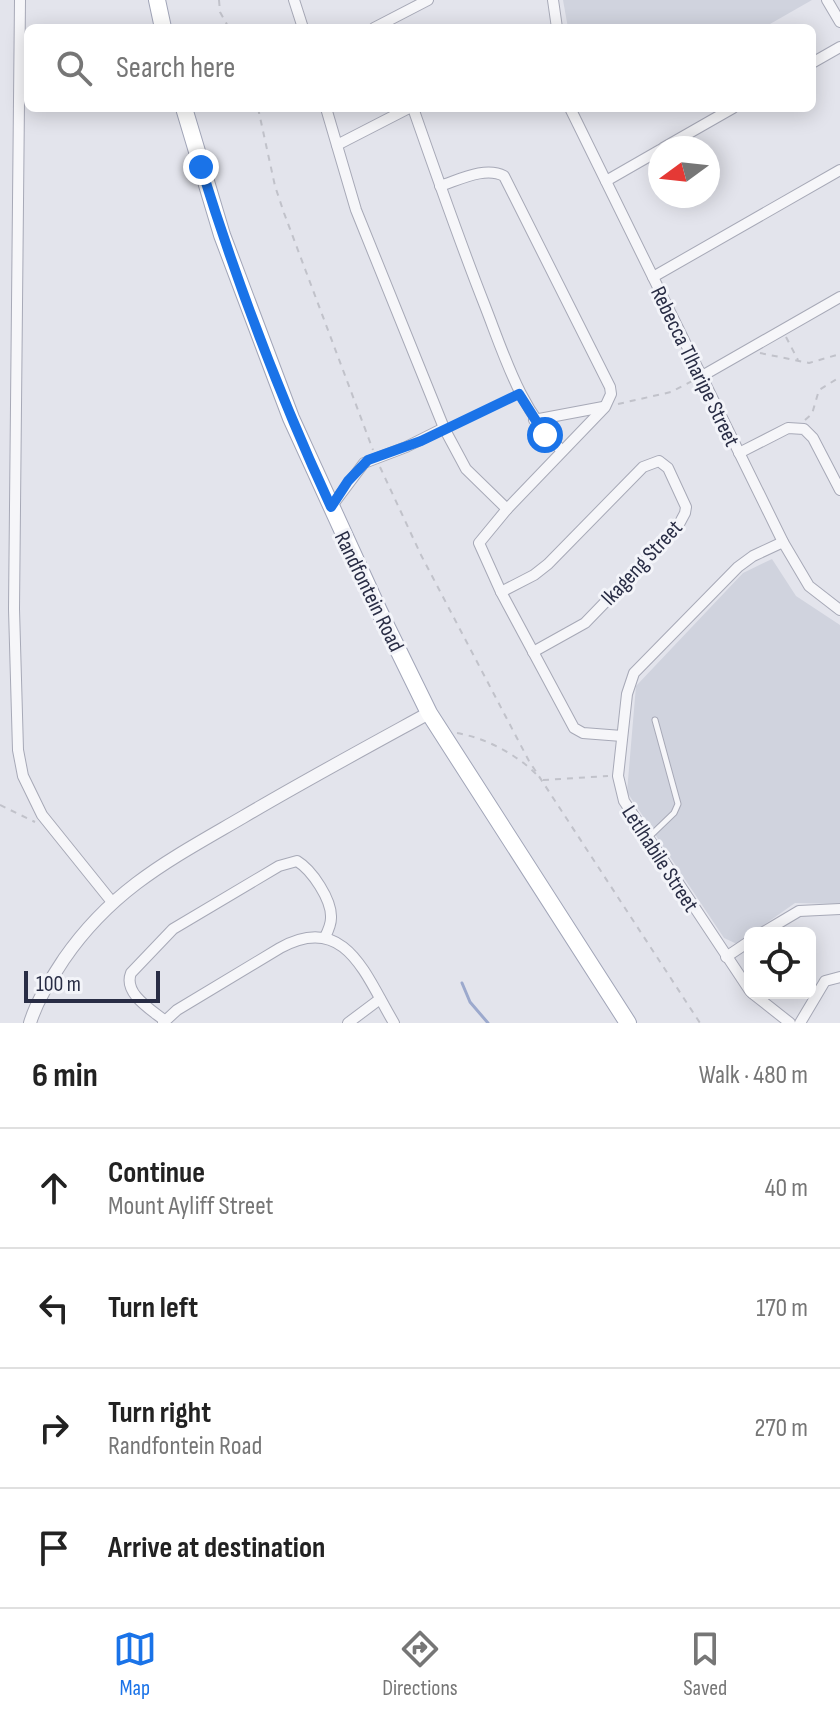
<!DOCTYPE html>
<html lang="en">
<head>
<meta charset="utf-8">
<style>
  :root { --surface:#fff; --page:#f2f2f2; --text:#222; --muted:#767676; --line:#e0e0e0; --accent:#1a73e8 }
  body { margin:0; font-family:"Sofia Sans Condensed",sans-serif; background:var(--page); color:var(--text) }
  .controls { position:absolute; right:24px; bottom:24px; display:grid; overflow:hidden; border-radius:12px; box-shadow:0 4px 20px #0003 }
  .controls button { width:72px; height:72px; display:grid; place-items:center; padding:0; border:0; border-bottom:2px solid var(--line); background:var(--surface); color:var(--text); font:40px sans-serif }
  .compass { position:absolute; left:648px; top:136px; width:72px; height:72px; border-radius:50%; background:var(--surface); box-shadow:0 4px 20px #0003; rotate:255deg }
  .scale { position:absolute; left:24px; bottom:20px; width:136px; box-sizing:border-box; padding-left:8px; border:4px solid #292d45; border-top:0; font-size:22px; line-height:28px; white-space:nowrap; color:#292d45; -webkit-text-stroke:6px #f3f4f9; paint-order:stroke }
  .stop { position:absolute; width:24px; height:24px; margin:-18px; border:6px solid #1a73e8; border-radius:50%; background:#fff }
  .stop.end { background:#1a73e8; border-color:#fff; box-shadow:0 2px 8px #0008 }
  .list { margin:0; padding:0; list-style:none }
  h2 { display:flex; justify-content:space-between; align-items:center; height:104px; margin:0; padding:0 32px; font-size:34px }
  h2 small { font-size:26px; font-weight:400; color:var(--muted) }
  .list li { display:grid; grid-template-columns:52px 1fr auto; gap:24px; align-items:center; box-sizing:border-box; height:120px; padding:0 32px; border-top:2px solid var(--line) }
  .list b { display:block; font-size:30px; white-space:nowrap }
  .list p { margin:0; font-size:26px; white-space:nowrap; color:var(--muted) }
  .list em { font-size:26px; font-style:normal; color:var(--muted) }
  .icon { flex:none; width:44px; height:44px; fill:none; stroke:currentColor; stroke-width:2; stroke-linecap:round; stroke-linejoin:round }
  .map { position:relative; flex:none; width:840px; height:1023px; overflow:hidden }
  .search { position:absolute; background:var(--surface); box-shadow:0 4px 20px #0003; left:24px; right:24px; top:24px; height:88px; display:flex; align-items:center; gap:20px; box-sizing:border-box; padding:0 28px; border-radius:12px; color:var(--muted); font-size:30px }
  .sheet { height:584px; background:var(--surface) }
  nav { display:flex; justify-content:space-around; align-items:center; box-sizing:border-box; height:112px; border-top:2px solid var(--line); background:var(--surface); font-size:22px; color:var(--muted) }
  nav a { display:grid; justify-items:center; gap:4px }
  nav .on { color:var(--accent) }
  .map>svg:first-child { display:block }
  .built { fill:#d0d3de }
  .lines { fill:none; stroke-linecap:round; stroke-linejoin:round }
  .stream { stroke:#9ca9cd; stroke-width:3 }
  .service-casing { stroke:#a7a9b7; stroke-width:7 }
  .minor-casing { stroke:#a7a9b7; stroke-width:12 }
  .tertiary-casing { stroke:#a7a9b7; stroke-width:14 }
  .primary-casing { stroke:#a1a5b8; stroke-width:18 }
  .path { stroke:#c1c2ca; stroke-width:2; stroke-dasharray:6 6; stroke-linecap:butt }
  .service { stroke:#f6f6f9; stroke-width:5 }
  .minor { stroke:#f6f6f9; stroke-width:10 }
  .tertiary { stroke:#f6f6f9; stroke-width:12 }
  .primary { stroke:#fff; stroke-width:16 }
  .route { stroke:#1a73e8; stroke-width:10 }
  .labels { text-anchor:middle; stroke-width:6; stroke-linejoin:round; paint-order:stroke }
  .street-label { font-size:22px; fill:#292d45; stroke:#f3f4f9 }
</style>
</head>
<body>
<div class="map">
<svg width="840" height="1023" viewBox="0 0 840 1023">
  <rect width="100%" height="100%" fill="#e3e4ec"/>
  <g class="built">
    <path d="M563,0H812L763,28H568Z"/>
    <path d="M772,559L796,596L840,625V904L795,903L737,944L724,938L627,792L636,686L743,573Z"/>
  </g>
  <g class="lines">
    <path class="stream" d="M462,983L470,1002L488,1023"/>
    <g class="service-casing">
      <path id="service" d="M648,838L674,813L678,804L655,720"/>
    </g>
    <g class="minor-casing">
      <g id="minor">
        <path d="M20,0L14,609L18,750L23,776L42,815L112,902"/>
        <path d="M294,0L303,28"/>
        <path d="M553,0L557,28"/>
        <path d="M827,0L840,22"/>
        <path d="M374,28L428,0"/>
        <path d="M812,63L840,47"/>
        <path d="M326,108L356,210L444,428L466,469L507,509"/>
        <path d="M413,108C436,174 459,240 485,306C506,360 520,409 562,451"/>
        <path d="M570,108L783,542L809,586L840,610"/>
        <path d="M337,145L409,108"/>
        <path d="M663,148L733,108"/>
        <path d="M606,181L660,150"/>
        <path d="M440,186C459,180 485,166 504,176L610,387L611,394L605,407L507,509L479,543L501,592L574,728L583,733L622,736"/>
        <path d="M653,277L840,170"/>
        <path d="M702,376L840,297"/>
        <path d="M534,420L603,407"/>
        <path d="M739,453L788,428L804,429L813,438L840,490"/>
        <path d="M331,507L364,463L406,447L444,428"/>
        <path d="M501,592L534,575L548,564L643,467L659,461L668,468L686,507L685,513L677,528L585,623L533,652"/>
        <path d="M762,933L799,911L840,909"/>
        <path d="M726,957L750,941"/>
        <path d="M750,991L624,801L618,776L627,694L634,673L738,567L753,556L783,542"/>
        <path d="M752,993L790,1023"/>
        <path d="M164,1020C150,1009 123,993 131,973L173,929L279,866L297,861C312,870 332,900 331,918C331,925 328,931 325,937"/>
        <path d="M163,1023L177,1010L280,948C346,911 366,977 394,1023"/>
        <path d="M348,1023L380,999"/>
        <path d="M800,1023L825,981L840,977"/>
      </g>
    </g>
    <g class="tertiary-casing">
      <path id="tertiary" d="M30,1023C37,1000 51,979 64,959C113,888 171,859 243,817C304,781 367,747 429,713"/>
    </g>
    <g class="primary-casing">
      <g id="primary">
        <path d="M157,0L163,28"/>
        <path d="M184,108L222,235L291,418L380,613L429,713L628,1023"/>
      </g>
    </g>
    <g class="path">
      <path d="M219,0L220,12L229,28"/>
      <path d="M258,108L275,186L284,213L373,450"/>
      <path d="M786,337L798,360"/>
      <path d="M760,353L809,363L840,354"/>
      <path d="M618,404L671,392L692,381"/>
      <path d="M805,420L812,414L819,390L840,377"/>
      <path d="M453,424L513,397"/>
      <path d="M380,467L421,555L529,761L700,1023"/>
      <path d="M457,733C486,738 518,755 538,776"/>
      <path d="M543,780L608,776"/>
      <path d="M0,805L35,822"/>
    </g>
    <use href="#service" class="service"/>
    <use href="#minor" class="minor"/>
    <use href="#tertiary" class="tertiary"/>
    <use href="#primary" class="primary"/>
  </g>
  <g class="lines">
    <path class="route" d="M201,167C237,283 280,397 331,507L348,481L368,460L421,441L519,394L545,435"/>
  </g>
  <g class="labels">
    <g class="street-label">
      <text transform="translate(696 366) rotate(64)" y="8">Rebecca Tlharipe Street</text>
      <text transform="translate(641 562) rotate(-47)" y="8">Ikageng Street</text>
      <text transform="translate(370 591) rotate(64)" y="8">Randfontein Road</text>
      <text transform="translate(661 858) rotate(57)" y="8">Letlhabile Street</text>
    </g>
  </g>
</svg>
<div class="controls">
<button><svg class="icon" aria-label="locate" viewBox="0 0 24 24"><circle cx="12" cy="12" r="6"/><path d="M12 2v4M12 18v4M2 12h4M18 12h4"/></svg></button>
</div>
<svg class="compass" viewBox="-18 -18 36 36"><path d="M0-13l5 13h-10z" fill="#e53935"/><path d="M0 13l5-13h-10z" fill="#767676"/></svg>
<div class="scale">100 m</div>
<div class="stop" style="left:545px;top:435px"></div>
<div class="stop end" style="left:201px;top:167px"></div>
<div class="search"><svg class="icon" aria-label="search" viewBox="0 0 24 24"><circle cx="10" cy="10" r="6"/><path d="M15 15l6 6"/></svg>Search here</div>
</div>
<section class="sheet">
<h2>6 min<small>Walk · 480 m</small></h2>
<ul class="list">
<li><svg class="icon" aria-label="ahead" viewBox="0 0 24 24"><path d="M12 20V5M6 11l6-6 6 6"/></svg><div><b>Continue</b><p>Mount Ayliff Street</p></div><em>40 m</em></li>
<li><svg class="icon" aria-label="left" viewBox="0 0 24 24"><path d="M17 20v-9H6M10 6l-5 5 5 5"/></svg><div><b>Turn left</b></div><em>170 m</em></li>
<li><svg class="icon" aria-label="right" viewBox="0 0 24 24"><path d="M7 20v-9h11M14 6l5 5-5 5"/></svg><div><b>Turn right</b><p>Randfontein Road</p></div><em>270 m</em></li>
<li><svg class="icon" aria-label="arrive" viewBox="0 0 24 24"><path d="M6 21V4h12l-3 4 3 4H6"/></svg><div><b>Arrive at destination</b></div></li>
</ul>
</section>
<nav>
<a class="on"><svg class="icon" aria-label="map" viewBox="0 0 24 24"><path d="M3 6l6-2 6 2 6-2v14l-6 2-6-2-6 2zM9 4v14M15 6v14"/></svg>Map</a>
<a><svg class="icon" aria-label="directions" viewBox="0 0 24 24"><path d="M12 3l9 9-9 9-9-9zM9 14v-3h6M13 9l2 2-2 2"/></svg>Directions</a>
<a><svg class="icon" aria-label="saved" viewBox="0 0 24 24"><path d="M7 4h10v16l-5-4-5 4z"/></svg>Saved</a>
</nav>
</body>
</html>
